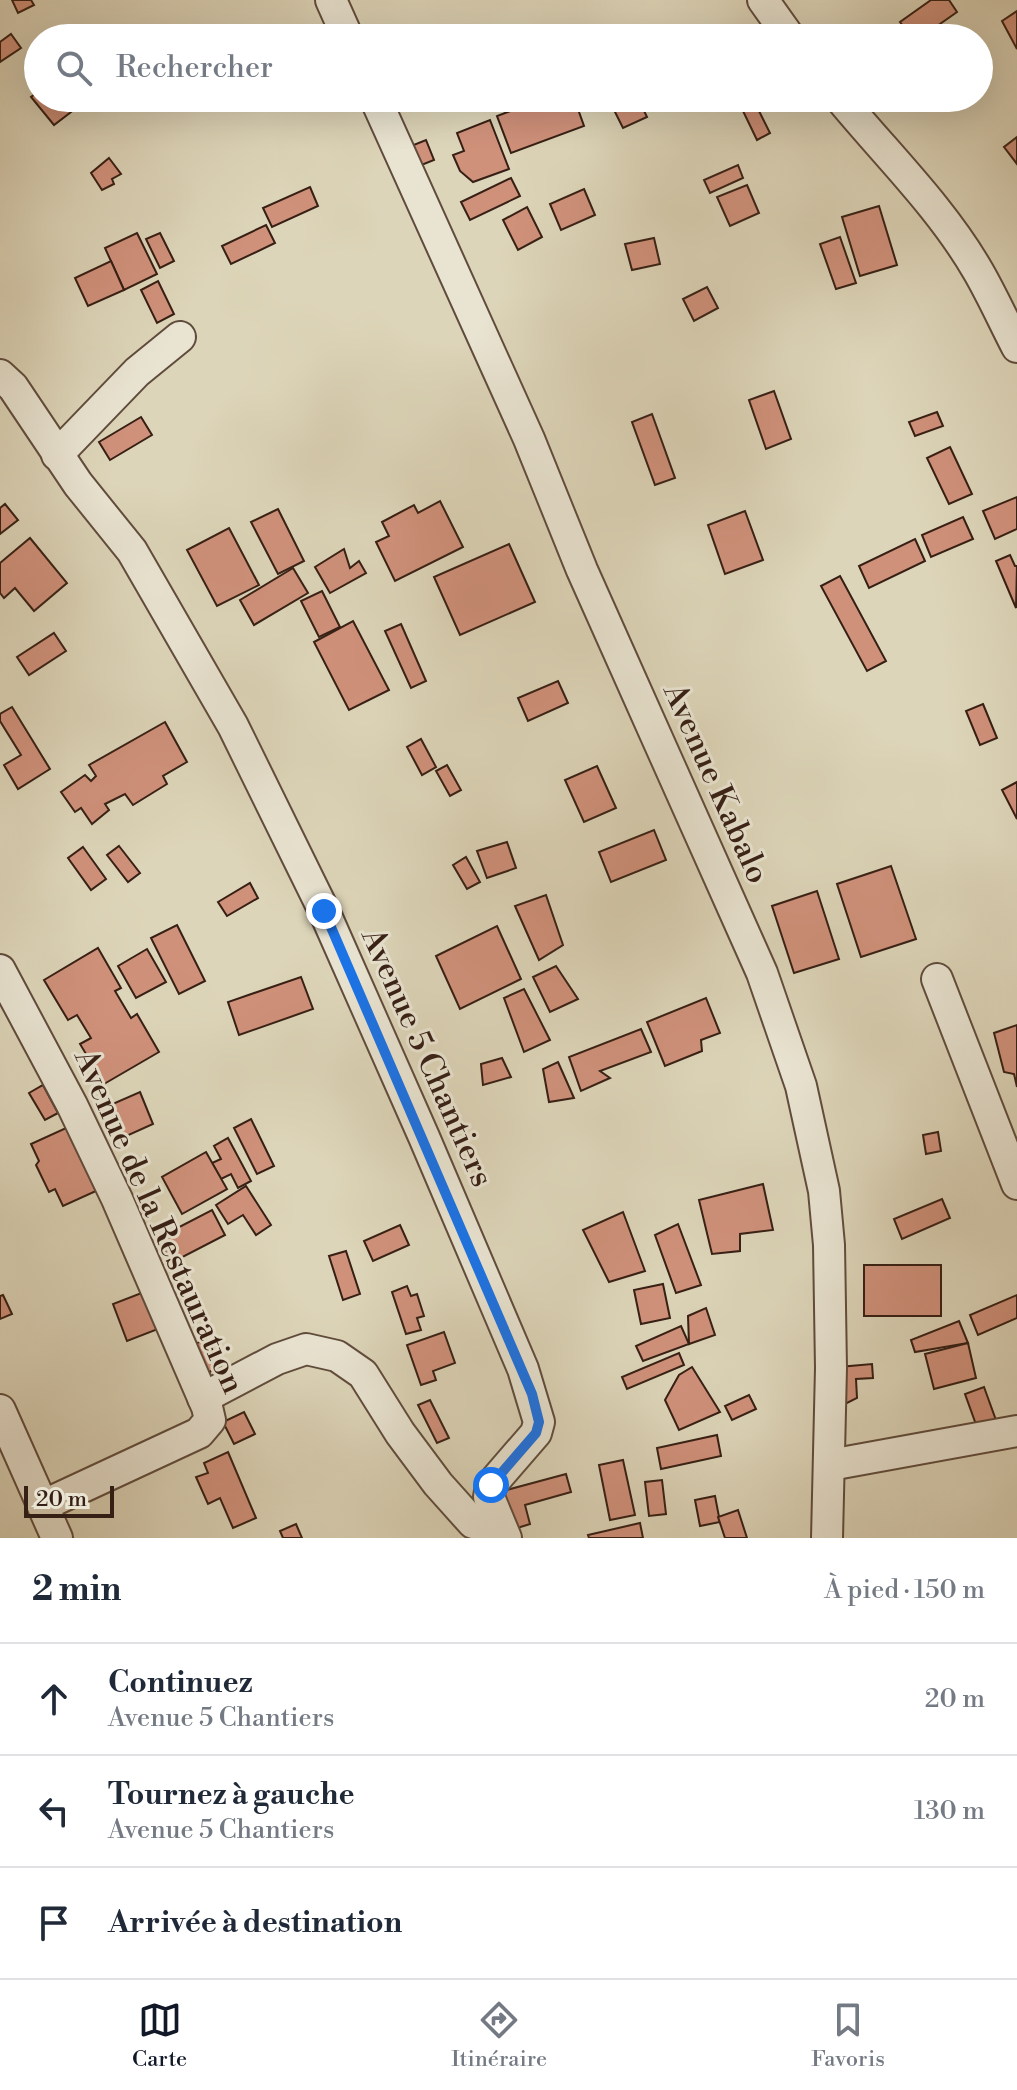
<!DOCTYPE html>
<html lang="fr">
<head>
<meta charset="utf-8">
<style>
  :root { --surface:#fff; --page:#f2f2f3; --text:#1f2937; --muted:#747a83; --line:#e0e1e3; --accent:#111827 }
  body { margin:0; font-family:"Libre Bodoni",serif; background:var(--page); color:var(--text) }
  .scale { position:absolute; left:24px; bottom:20px; width:90px; box-sizing:border-box; padding-left:8px; border:4px solid #361f14; border-top:0; font-size:22px; line-height:28px; white-space:nowrap; color:#361f14; -webkit-text-stroke:6px #e9e4d2; paint-order:stroke }
  .stop { position:absolute; width:24px; height:24px; margin:-18px; border:6px solid #1a73e8; border-radius:50%; background:#fff }
  .stop.end { background:#1a73e8; border-color:#fff; box-shadow:0 2px 8px #0008 }
  .list { margin:0; padding:0; list-style:none }
  h2 { display:flex; justify-content:space-between; align-items:center; height:104px; margin:0; padding:0 32px; font-size:34px }
  h2 small { font-size:26px; font-weight:400; color:var(--muted) }
  .list li { display:grid; grid-template-columns:52px 1fr auto; gap:24px; align-items:center; box-sizing:border-box; height:112px; padding:0 32px; border-top:2px solid var(--line) }
  .list b { display:block; font-size:30px; white-space:nowrap }
  .list p { margin:0; font-size:26px; white-space:nowrap; color:var(--muted) }
  .list em { font-size:26px; font-style:normal; color:var(--muted) }
  .icon { flex:none; width:44px; height:44px; fill:none; stroke:currentColor; stroke-width:2; stroke-linecap:round; stroke-linejoin:round }
  .map { position:relative; flex:none; width:1017px; height:1538px; overflow:hidden }
  .search { position:absolute; background:var(--surface); box-shadow:0 8px 32px #0002; left:24px; right:24px; top:24px; height:88px; display:flex; align-items:center; gap:20px; box-sizing:border-box; padding:0 28px; border-radius:44px; color:var(--muted); font-size:30px }
  .sheet { height:440px; background:var(--surface) }
  nav { display:flex; justify-content:space-around; align-items:center; box-sizing:border-box; height:112px; border-top:2px solid var(--line); background:var(--surface); font-size:22px; color:var(--muted) }
  nav a { display:grid; justify-items:center; gap:4px }
  nav .on { color:var(--accent) }
  .map>svg:first-child { display:block }
  .building { fill:#d0917b; stroke:#361f14; stroke-width:2 }
  .lines { fill:none; stroke-linecap:round; stroke-linejoin:round }
  .minor-casing { stroke:#604c3d; stroke-width:34 }
  .minor { stroke:#e9e4d2; stroke-width:30 }
  .route { stroke:#1a73e8; stroke-width:10 }
  .labels { text-anchor:middle; stroke-width:6; stroke-linejoin:round; paint-order:stroke }
  .street-label { font-size:32px; fill:#361f14; stroke:#e9e4d2 }
</style>
</head>
<body>
<div class="map">
<svg width="1017" height="1538" viewBox="0 0 1017 1538">
  <rect width="100%" height="100%" fill="#ddd5b9"/>
  <filter id="stains"><feTurbulence type="fractalNoise" baseFrequency=".0025" numOctaves="4"/><feColorMatrix values="0 0 0 0 .2 0 0 0 0 .09 0 0 0 0 .02 0 0 0 .5 -.17"/></filter>
  <radialGradient id="worn" r=".72"><stop offset=".6" stop-color="#630" stop-opacity="0"/><stop offset="1" stop-color="#630" stop-opacity=".3"/></radialGradient>
  <g class="building">
    <path d="M12,0H31L34,5L18,13Z"/>
    <path d="M931,0H949L957,12L920,38H912L900,22Z"/>
    <path d="M1017,11V49L1002,21Z"/>
    <path d="M11,34L21,48L0,62V42Z"/>
    <path d="M38,92V98H61L71,112L54,125L31,97Z"/>
    <path d="M545,98H574L584,126L511,153L497,116Z"/>
    <path d="M608,98H638L647,117L623,128Z"/>
    <path d="M756,105L770,133L757,140L743,111Z"/>
    <path d="M490,120L509,169L473,182L460,171L453,155L464,151L457,133Z"/>
    <path d="M1017,137V164L1004,147Z"/>
    <path d="M426,140L434,160L414,168L406,148Z"/>
    <path d="M109,158L121,174L112,179L114,184L102,190L91,173Z"/>
    <path d="M738,165L743,178L710,193L704,180Z"/>
    <path d="M511,178L520,196L470,220L461,202Z"/>
    <path d="M747,185L759,213L730,226L717,197Z"/>
    <path d="M310,187L318,206L272,227L263,208Z"/>
    <path d="M584,189L595,215L561,230L550,204Z"/>
    <path d="M879,206L897,265L860,276L842,217Z"/>
    <path d="M527,207L542,237L518,250L503,220Z"/>
    <path d="M266,225L275,243L231,264L222,246Z"/>
    <path d="M137,233L157,274L124,290L105,248Z"/>
    <path d="M160,233L174,261L160,268L146,239Z"/>
    <path d="M840,237L856,283L836,289L820,244Z"/>
    <path d="M654,238L660,264L632,270L625,244Z"/>
    <path d="M111,261L124,290L88,306L75,278Z"/>
    <path d="M158,281L174,314L157,323L141,290Z"/>
    <path d="M707,287L718,308L694,321L683,299Z"/>
    <path d="M774,391L791,439L766,449L749,400Z"/>
    <path d="M937,412L943,426L915,436L909,422Z"/>
    <path d="M652,414L675,478L655,485L632,422Z"/>
    <path d="M141,417L152,435L110,460L99,442Z"/>
    <path d="M950,447L972,494L949,504L927,458Z"/>
    <path d="M1017,497V529L995,539L983,511Z"/>
    <path d="M440,501L463,547L395,581L376,542L389,536L382,522L414,505L418,513Z"/>
    <path d="M5,504L18,520L0,534V508Z"/>
    <path d="M278,509L304,561L278,574L251,522Z"/>
    <path d="M745,511L763,560L725,574L708,525Z"/>
    <path d="M963,517L973,539L931,557L922,535Z"/>
    <path d="M229,528L259,585L217,606L187,550Z"/>
    <path d="M30,538L67,583L34,611L15,588L4,598L0,593V563Z"/>
    <path d="M915,539L925,561L869,588L859,566Z"/>
    <path d="M509,544L535,602L460,635L434,577Z"/>
    <path d="M344,549L350,568L359,561L366,573L330,593L315,567Z"/>
    <path d="M1010,555L1015,566H1017L1016,608L996,561Z"/>
    <path d="M293,568L308,593L254,625L240,600Z"/>
    <path d="M840,576L886,661L867,671L821,586Z"/>
    <path d="M322,591L340,627L319,637L301,601Z"/>
    <path d="M353,621L389,690L349,710L314,642Z"/>
    <path d="M401,624L426,681L411,688L385,631Z"/>
    <path d="M54,633L66,651L29,675L17,657Z"/>
    <path d="M558,681L568,703L528,721L518,698Z"/>
    <path d="M983,704L997,738L980,745L966,711Z"/>
    <path d="M12,707L50,769L18,789L4,765L21,755L0,721V714Z"/>
    <path d="M165,722L187,762L163,776L167,784L133,805L125,794L105,804L109,810L92,824L81,808L75,812L61,792L85,775L91,781L96,776L89,765Z"/>
    <path d="M421,739L436,767L422,775L407,747Z"/>
    <path d="M447,765L461,790L450,796L436,771Z"/>
    <path d="M597,766L616,808L584,822L565,780Z"/>
    <path d="M1017,782V819L1002,790Z"/>
    <path d="M654,830L666,860L611,882L599,852Z"/>
    <path d="M507,842L516,868L487,878L477,851Z"/>
    <path d="M119,846L140,873L128,882L107,855Z"/>
    <path d="M83,847L106,879L91,890L68,858Z"/>
    <path d="M466,857L480,882L467,889L453,865Z"/>
    <path d="M891,866L916,939L861,957L837,884Z"/>
    <path d="M250,883L258,898L227,916L218,902Z"/>
    <path d="M817,891L839,959L794,973L772,906Z"/>
    <path d="M546,895L563,945L539,960L515,906Z"/>
    <path d="M177,925L205,981L179,994L151,938Z"/>
    <path d="M497,926L521,979L460,1009L436,956Z"/>
    <path d="M98,948L121,988L115,991L131,1018L137,1014L159,1052L104,1084L80,1044L91,1038L77,1015L68,1020L44,980Z"/>
    <path d="M147,949L166,982L136,998L118,966Z"/>
    <path d="M556,966L578,999L550,1012L533,977Z"/>
    <path d="M301,977L313,1009L239,1035L228,1002Z"/>
    <path d="M524,989L550,1040L524,1052L504,998Z"/>
    <path d="M706,998L720,1033L701,1040L702,1051L665,1066L647,1022Z"/>
    <path d="M1017,1025V1087L1014,1074L1004,1072L994,1033Z"/>
    <path d="M641,1029L651,1052L600,1071L610,1078L581,1091L569,1057Z"/>
    <path d="M502,1058L511,1077L483,1085L481,1064Z"/>
    <path d="M558,1062L574,1098L549,1102L543,1069Z"/>
    <path d="M43,1085L58,1113L45,1120L29,1093Z"/>
    <path d="M140,1092L153,1124L122,1138L108,1106Z"/>
    <path d="M251,1119L274,1166L257,1174L234,1128Z"/>
    <path d="M66,1128L96,1191L63,1206L55,1189L49,1192L36,1165L39,1161L31,1144Z"/>
    <path d="M938,1132L941,1151L926,1154L923,1135Z"/>
    <path d="M228,1138L251,1181L238,1188L231,1174L221,1179L212,1163L221,1159L214,1146Z"/>
    <path d="M206,1152L227,1189L182,1214L162,1177Z"/>
    <path d="M763,1184L773,1230L740,1234V1251L712,1254L699,1200Z"/>
    <path d="M246,1186L271,1225L256,1235L243,1215L228,1224L216,1205Z"/>
    <path d="M942,1199L950,1218L902,1239L894,1219Z"/>
    <path d="M212,1210L225,1235L171,1263L158,1238Z"/>
    <path d="M623,1212L645,1271L609,1282L583,1230Z"/>
    <path d="M678,1224L701,1285L676,1293L655,1235Z"/>
    <path d="M400,1225L409,1245L373,1261L364,1241Z"/>
    <path d="M346,1251L360,1294L343,1300L329,1256Z"/>
    <rect x="864" y="1265" width="77" height="51"/>
    <path d="M663,1284L670,1318L641,1324L634,1290Z"/>
    <path d="M407,1286L411,1296L417,1294L424,1316L417,1318L421,1330L406,1334L392,1292Z"/>
    <path d="M144,1292L158,1329L127,1341L113,1304Z"/>
    <path d="M3,1295L12,1314L0,1319V1296Z"/>
    <path d="M1017,1295V1318L978,1335L970,1315Z"/>
    <path d="M706,1308L715,1335L689,1344L688,1316Z"/>
    <path d="M959,1321L968,1343L915,1352L911,1340Z"/>
    <path d="M681,1326L689,1344L643,1361L636,1346Z"/>
    <path d="M444,1332L455,1363L433,1371L436,1380L421,1385L407,1345Z"/>
    <path d="M206,1338L221,1366L204,1375L189,1348Z"/>
    <path d="M968,1343L976,1378L934,1389L925,1354Z"/>
    <path d="M679,1353L684,1365L627,1389L622,1377Z"/>
    <path d="M872,1364L873,1378L856,1379L857,1398L843,1405L839,1367Z"/>
    <path d="M692,1367L720,1412L679,1430L665,1400L679,1375Z"/>
    <path d="M984,1387L997,1423L978,1430L965,1394Z"/>
    <path d="M749,1395L756,1409L732,1420L725,1406Z"/>
    <path d="M430,1400L449,1438L437,1443L418,1405Z"/>
    <path d="M244,1412L255,1434L234,1444L223,1422Z"/>
    <path d="M717,1435L721,1456L661,1469L657,1448Z"/>
    <path d="M228,1452L256,1518L233,1528L220,1498L208,1504L196,1477L208,1473L204,1463Z"/>
    <path d="M623,1460L635,1515L610,1520L599,1465Z"/>
    <path d="M566,1474L571,1492L525,1505L530,1524L514,1529L503,1491Z"/>
    <path d="M662,1480L666,1514L649,1516L645,1482Z"/>
    <path d="M715,1496L720,1522L700,1526L695,1500Z"/>
    <path d="M738,1510L747,1538H725L718,1517Z"/>
    <path d="M640,1523L643,1538H589L588,1535Z"/>
    <path d="M296,1524L302,1538H283L280,1531Z"/>
  </g>
  <g class="lines">
    <g class="minor-casing">
      <g id="minor">
        <path d="M331,0L348,38"/>
        <path d="M763,0L790,38"/>
        <path d="M375,98L529,439L582,570L762,973L801,1086L824,1191L829,1245L831,1368L827,1538"/>
        <path d="M840,98C886,154 941,207 978,271C992,295 1004,322 1017,347"/>
        <path d="M0,375L13,387L78,484L132,551L233,726L324,911L424,1137L523,1369L539,1422L536,1433L491,1485L489,1497L506,1538"/>
        <path d="M57,455L137,372L180,337"/>
        <path d="M0,970L72,1105L117,1199L207,1407L210,1420L199,1433L44,1505"/>
        <path d="M937,979L1017,1184"/>
        <path d="M203,1398L277,1359L306,1349L337,1356L363,1374L400,1433L438,1484L473,1523L502,1530"/>
        <path d="M0,1410L57,1538"/>
        <path d="M830,1465L1017,1431"/>
      </g>
    </g>
    <use href="#minor" class="minor"/>
  </g>
  <g class="lines">
    <path class="route" d="M324,911L532,1394L539,1422L536,1433L491,1485"/>
  </g>
  <g class="labels">
    <g class="street-label">
      <text transform="translate(717 783) rotate(66)" y="11">Avenue Kabalo</text>
      <text transform="translate(428 1057) rotate(66)" y="11">Avenue 5 Chantiers</text>
      <text transform="translate(160 1221) rotate(66)" y="11">Avenue de la Restauration</text>
    </g>
  </g>
  <rect width="100%" height="100%" filter="url(#stains)"/>
  <rect width="100%" height="100%" fill="url(#worn)"/>
</svg>
<div class="scale">20 m</div>
<div class="stop" style="left:491px;top:1485px"></div>
<div class="stop end" style="left:324px;top:911px"></div>
<div class="search"><svg class="icon" aria-label="search" viewBox="0 0 24 24"><circle cx="10" cy="10" r="6"/><path d="M15 15l6 6"/></svg>Rechercher</div>
</div>
<section class="sheet">
<h2>2 min<small>À pied · 150 m</small></h2>
<ul class="list">
<li><svg class="icon" aria-label="ahead" viewBox="0 0 24 24"><path d="M12 20V5M6 11l6-6 6 6"/></svg><div><b>Continuez</b><p>Avenue 5 Chantiers</p></div><em>20 m</em></li>
<li><svg class="icon" aria-label="left" viewBox="0 0 24 24"><path d="M17 20v-9H6M10 6l-5 5 5 5"/></svg><div><b>Tournez à gauche</b><p>Avenue 5 Chantiers</p></div><em>130 m</em></li>
<li><svg class="icon" aria-label="arrive" viewBox="0 0 24 24"><path d="M6 21V4h12l-3 4 3 4H6"/></svg><div><b>Arrivée à destination</b></div></li>
</ul>
</section>
<nav>
<a class="on"><svg class="icon" aria-label="map" viewBox="0 0 24 24"><path d="M3 6l6-2 6 2 6-2v14l-6 2-6-2-6 2zM9 4v14M15 6v14"/></svg>Carte</a>
<a><svg class="icon" aria-label="directions" viewBox="0 0 24 24"><path d="M12 3l9 9-9 9-9-9zM9 14v-3h6M13 9l2 2-2 2"/></svg>Itinéraire</a>
<a><svg class="icon" aria-label="saved" viewBox="0 0 24 24"><path d="M7 4h10v16l-5-4-5 4z"/></svg>Favoris</a>
</nav>
</body>
</html>
